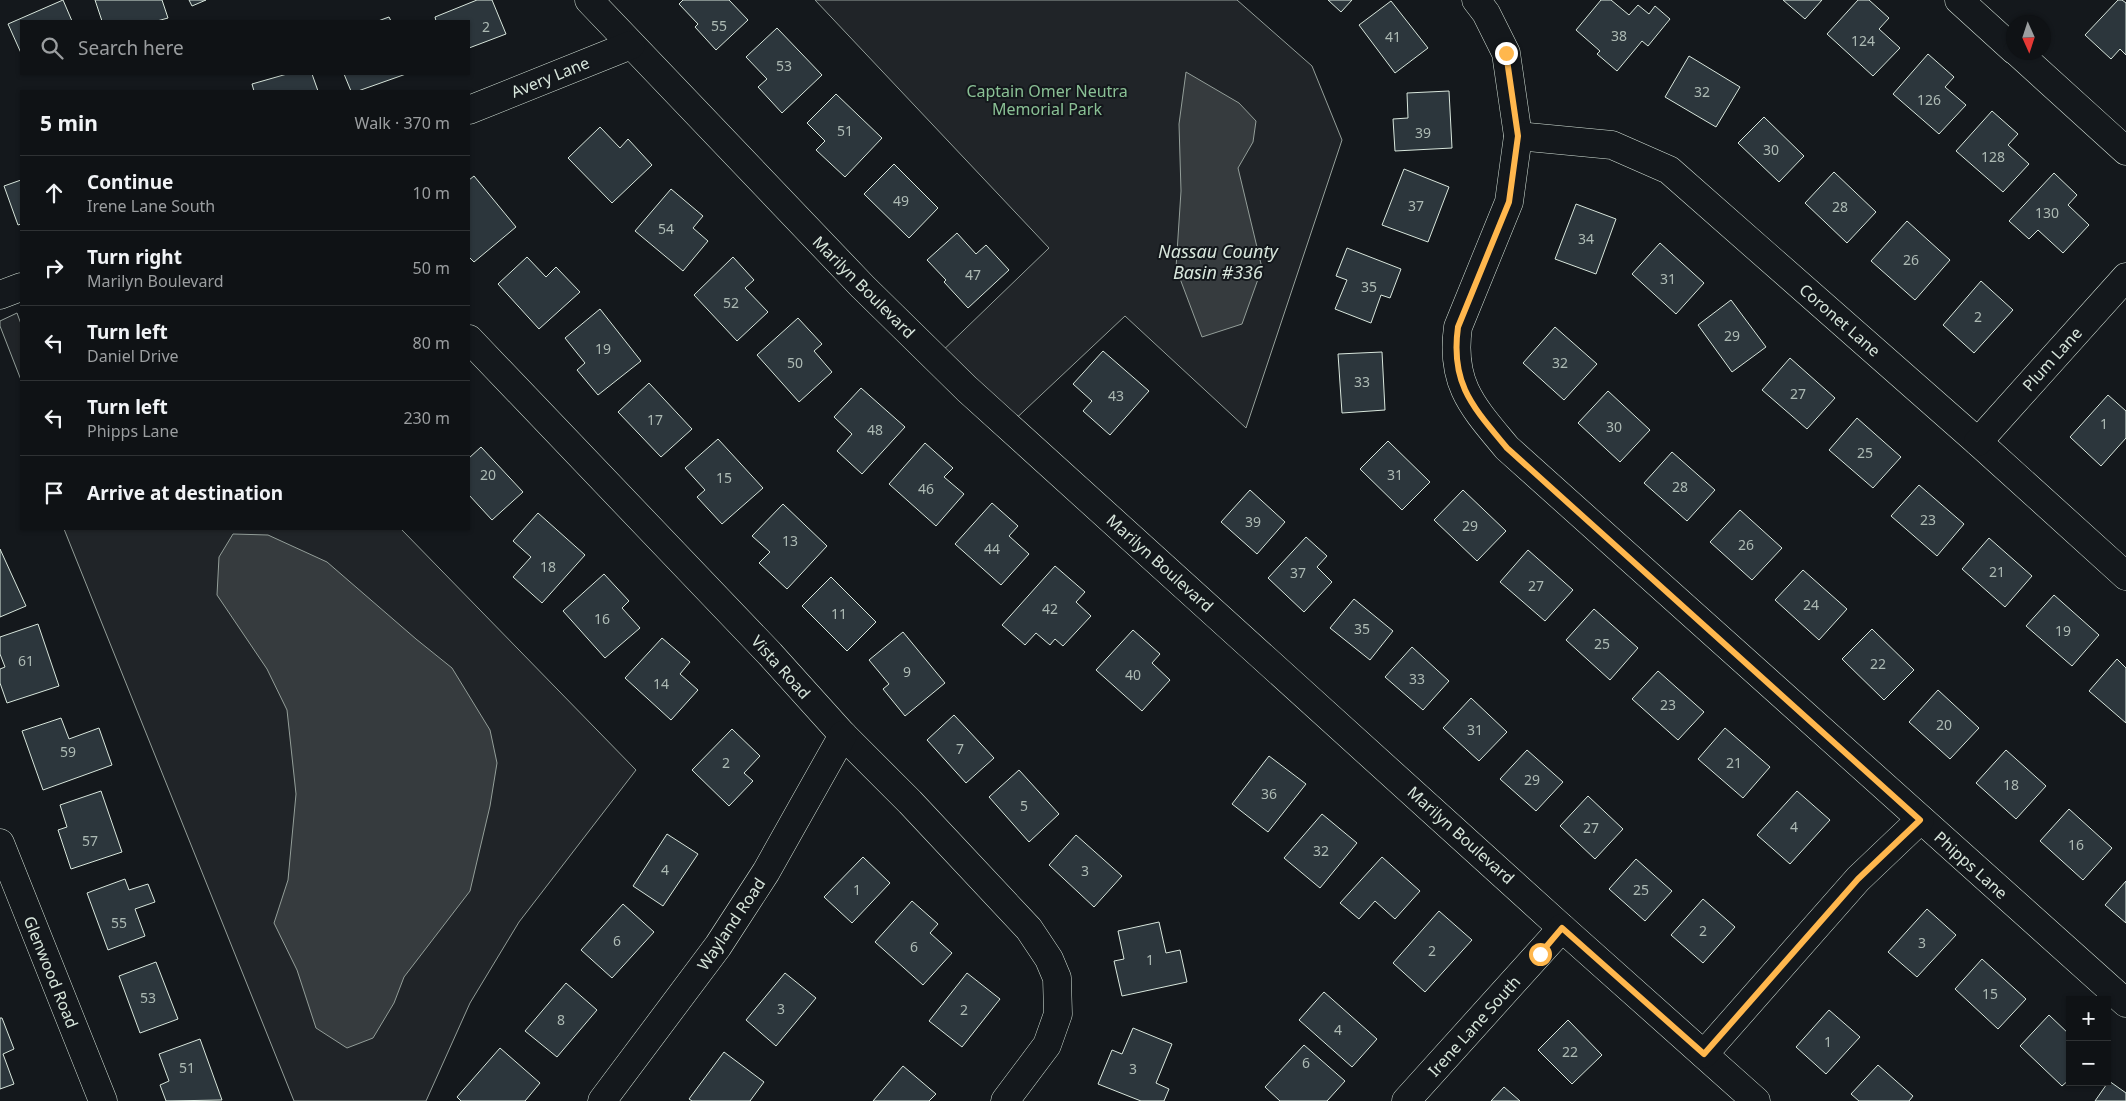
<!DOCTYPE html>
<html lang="en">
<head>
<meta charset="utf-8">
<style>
  :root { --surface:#0f1215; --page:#1d2022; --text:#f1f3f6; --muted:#9b9ea0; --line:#2f3234 }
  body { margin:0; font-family:"Noto Sans",sans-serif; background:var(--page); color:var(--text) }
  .controls { position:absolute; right:15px; bottom:15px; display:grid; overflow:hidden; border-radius:0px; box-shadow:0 1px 4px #0004 }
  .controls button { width:45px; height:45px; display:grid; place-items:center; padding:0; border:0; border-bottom:1px solid var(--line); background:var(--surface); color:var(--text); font:25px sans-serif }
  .compass { position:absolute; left:2006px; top:15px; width:45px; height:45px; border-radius:50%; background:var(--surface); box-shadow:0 1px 4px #0004; rotate:177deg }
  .stop { position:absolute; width:15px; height:15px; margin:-11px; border:4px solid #ffb74d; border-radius:50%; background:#fff }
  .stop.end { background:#ffb74d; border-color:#fff; box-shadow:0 1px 5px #0008 }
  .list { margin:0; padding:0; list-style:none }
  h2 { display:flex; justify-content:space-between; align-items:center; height:65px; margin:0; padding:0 20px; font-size:21px }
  h2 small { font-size:16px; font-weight:400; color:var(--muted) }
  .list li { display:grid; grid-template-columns:32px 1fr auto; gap:15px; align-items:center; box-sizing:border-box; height:75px; padding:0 20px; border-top:1px solid var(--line) }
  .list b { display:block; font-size:19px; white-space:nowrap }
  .list p { margin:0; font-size:16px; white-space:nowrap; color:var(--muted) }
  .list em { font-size:16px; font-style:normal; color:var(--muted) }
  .icon { flex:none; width:28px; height:28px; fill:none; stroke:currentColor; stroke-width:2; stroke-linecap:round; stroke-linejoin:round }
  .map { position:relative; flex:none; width:2126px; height:1101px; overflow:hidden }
  .search { position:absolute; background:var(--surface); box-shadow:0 1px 4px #0004; left:20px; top:20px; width:450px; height:55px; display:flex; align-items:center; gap:12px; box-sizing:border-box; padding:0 18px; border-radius:0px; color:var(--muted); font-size:19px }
  .panel { position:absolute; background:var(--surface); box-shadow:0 1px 4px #0004; left:20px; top:90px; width:450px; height:440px; border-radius:0px }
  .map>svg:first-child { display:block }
  .green { fill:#202428; stroke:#939e99 }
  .water { fill:#363b3e; stroke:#939e99 }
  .building { fill:#2c363c; stroke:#d8e6dc }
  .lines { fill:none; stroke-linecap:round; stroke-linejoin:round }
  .minor-casing { stroke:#d8e6dc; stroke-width:29 }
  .minor { stroke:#14181c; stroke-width:28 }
  .route { stroke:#ffb74d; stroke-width:6 }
  .labels { text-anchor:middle; stroke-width:4; stroke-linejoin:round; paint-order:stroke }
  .number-label { font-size:14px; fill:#adbab4 }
  .street-label { font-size:16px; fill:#d8e6dc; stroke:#14181c }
  .park-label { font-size:16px; fill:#8ac095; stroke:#14181c }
  .water-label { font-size:18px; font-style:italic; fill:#d8e6dc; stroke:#14181c }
</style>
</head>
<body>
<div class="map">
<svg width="2126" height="1101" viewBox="0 0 2126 1101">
  <rect width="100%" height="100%" fill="#14181c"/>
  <g class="green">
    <path d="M815,0H1237L1312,66L1342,140L1246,428L1125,316L1008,426L935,358L1049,248Z"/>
    <path d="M17,313L21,324V380L0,326V321Z"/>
    <path d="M64,529H401L636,770L519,922L470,1003L426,1101H294Z"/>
  </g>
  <g class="water">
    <path d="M1186,72L1239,103L1256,121L1253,142L1238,168L1262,268L1242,324L1202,337L1176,268L1181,191L1179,124Z"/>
    <path d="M233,534L268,535L327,562L416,639L452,668L490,730L497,763L490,806L470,891L404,977L394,1003L373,1038L347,1048L316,1028L297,970L274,923L288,880L296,794L287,710L267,669L217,595L219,557Z"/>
  </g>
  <g class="building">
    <path d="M63,0L72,21H21V53L8,24Z"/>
    <path d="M95,0H162L168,18L157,21H102Z"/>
    <path d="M189,0H206L192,6Z"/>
    <path d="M477,0H492L506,34L469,48V21H436L435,17Z"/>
    <path d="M683,0H729L748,20L716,50L695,27L698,24L679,4Z"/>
    <path d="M1328,0H1352L1341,12Z"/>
    <path d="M1601,0H1611L1629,15L1638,5L1649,14L1655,6L1670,19L1648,46L1642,41L1617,71L1597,54L1600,51L1576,30Z"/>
    <path d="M1783,0H1822L1805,19Z"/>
    <path d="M1858,0H1869L1889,18L1879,29L1900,48L1873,76L1827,34Z"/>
    <path d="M2118,0H2122L2126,3V55L2120,49L2111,59L2085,35Z"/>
    <path d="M1391,1L1428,48L1395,73L1359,25Z"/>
    <path d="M389,17L391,21H378Z"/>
    <path d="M777,28L822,75L782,113L758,87L767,79L746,57Z"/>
    <path d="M1928,54L1954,77L1945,87L1966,105L1939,134L1893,94Z"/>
    <path d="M1689,56L1740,87L1716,127L1665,97Z"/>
    <path d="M287,74H312L318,91H254L252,84Z"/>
    <path d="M344,74H406L358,91H351Z"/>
    <path d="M1449,91L1452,148L1395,151L1393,119L1408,118L1407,93Z"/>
    <path d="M836,94L882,138L845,177L816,150L825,141L807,123Z"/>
    <path d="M1992,111L2018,134L2008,145L2029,164L2003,192L1956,151Z"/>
    <path d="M1764,117L1804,156L1779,182L1738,143Z"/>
    <path d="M600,127L620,148L628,139L652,165L612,203L568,158Z"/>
    <path d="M894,164L938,208L909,238L864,194Z"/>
    <path d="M1404,169L1449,187L1428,242L1382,225Z"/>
    <path d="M1834,172L1876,212L1847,243L1805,203Z"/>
    <path d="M2054,173L2077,195L2068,205L2089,225L2063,253L2038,230L2029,239L2009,221Z"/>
    <path d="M474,176L516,227L474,262L469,257V180Z"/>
    <path d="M21,180V224L18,225L4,186Z"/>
    <path d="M671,189L703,216L693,228L708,241L683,271L635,231Z"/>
    <path d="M1576,204L1616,219L1596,274L1555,259Z"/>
    <path d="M1907,221L1950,260L1915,300L1871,261Z"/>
    <path d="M957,233L976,254L986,245L1009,270L968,308L944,282L946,280L927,260Z"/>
    <path d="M1660,243L1704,283L1676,314L1632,274Z"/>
    <path d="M1347,248L1401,269L1390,298L1381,295L1371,323L1335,309L1347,280L1336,276Z"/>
    <path d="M527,257L546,277L556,267L580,292L539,329L498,284Z"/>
    <path d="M733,257L754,280L745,288L768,312L737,341L694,295Z"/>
    <path d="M1981,281L2013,310L1974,353L1943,325Z"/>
    <path d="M1731,300L1766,347L1732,372L1698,325Z"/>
    <path d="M600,309L641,361L598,395L577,370L585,363L565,338Z"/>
    <path d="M798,318L822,344L814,351L832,372L799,402L757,355Z"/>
    <path d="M1555,327L1597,364L1564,400L1523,363Z"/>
    <path d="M1103,351L1149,391L1110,435L1083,411L1092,401L1073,384Z"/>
    <path d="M1382,352L1385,410L1342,413L1338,354Z"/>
    <path d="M1790,358L1835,398L1807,429L1762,390Z"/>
    <path d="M649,383L692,429L661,457L618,412Z"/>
    <path d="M861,388L905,427L862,474L837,451L852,434L834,417Z"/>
    <path d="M1608,391L1650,430L1620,462L1578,423Z"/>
    <path d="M2108,395L2126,411V438L2101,466L2070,437Z"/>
    <path d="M1857,418L1901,457L1873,488L1829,450Z"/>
    <path d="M718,439L763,488L722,524L697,497L705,490L685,468Z"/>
    <path d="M1388,441L1430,482L1402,510L1360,469Z"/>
    <path d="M925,443L953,468L944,477L964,494L936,526L889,484Z"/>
    <path d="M481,447L523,492L492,520L469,495V458Z"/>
    <path d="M1672,452L1715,490L1687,521L1644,483Z"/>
    <path d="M1919,485L1964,524L1937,556L1891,516Z"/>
    <path d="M1250,490L1285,522L1257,554L1221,522Z"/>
    <path d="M1463,490L1506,531L1477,561L1434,520Z"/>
    <path d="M992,503L1018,526L1009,536L1029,554L1001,585L955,544Z"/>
    <path d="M783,504L827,546L787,589L759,563L770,552L752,536Z"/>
    <path d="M1740,510L1782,548L1752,580L1710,542Z"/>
    <path d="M538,513L585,555L542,603L513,577L531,557L513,541Z"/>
    <path d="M1306,537L1327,556L1317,567L1332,582L1304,612L1268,578Z"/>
    <path d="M1989,538L2032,576L2005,607L1962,569Z"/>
    <path d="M0,549L26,606L0,617Z"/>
    <path d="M1528,550L1573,590L1545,621L1500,582Z"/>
    <path d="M1055,566L1085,592L1076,602L1091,616L1063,646L1055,639L1050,645L1036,633L1025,645L1002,625Z"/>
    <path d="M1803,570L1847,609L1819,640L1775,600Z"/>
    <path d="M604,574L629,601L622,608L640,628L605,658L563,611Z"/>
    <path d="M831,577L876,622L847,651L802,606Z"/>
    <path d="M2054,595L2099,635L2072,666L2026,626Z"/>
    <path d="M1354,599L1393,631L1370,660L1330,628Z"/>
    <path d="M1594,609L1638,648L1610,680L1566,640Z"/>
    <path d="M38,624L59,686L7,703L0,683V669L5,667L0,654V637Z"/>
    <path d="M1872,629L1914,670L1884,700L1842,659Z"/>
    <path d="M1133,630L1160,654L1152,663L1170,680L1142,711L1096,670Z"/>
    <path d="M903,632L945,683L905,716L883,689L889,684L869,660Z"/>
    <path d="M662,638L690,662L680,674L698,690L671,720L625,678Z"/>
    <path d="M1412,647L1449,681L1423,710L1385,677Z"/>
    <path d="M2117,659L2126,668V723L2089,691Z"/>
    <path d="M1658,671L1704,712L1678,740L1632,699Z"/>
    <path d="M1938,690L1979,728L1950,759L1909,722Z"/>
    <path d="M1471,698L1507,732L1479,761L1443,728Z"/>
    <path d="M954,715L994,758L966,783L927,740Z"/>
    <path d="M61,718L69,739L99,728L112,765L43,790L22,731Z"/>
    <path d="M1725,728L1770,767L1743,798L1698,759Z"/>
    <path d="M732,729L760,756L744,773L753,781L729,806L692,770Z"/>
    <path d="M1527,750L1563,782L1536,811L1500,779Z"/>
    <path d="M2006,750L2046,786L2016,819L1976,783Z"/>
    <path d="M1269,756L1306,784L1268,832L1232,804Z"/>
    <path d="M1019,770L1059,814L1029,842L989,797Z"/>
    <path d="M101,791L122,852L71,869L58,830L67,827L60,805Z"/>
    <path d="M1797,791L1830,820L1790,864L1757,835Z"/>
    <path d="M1588,796L1623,829L1595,859L1560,826Z"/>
    <path d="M2069,809L2112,848L2083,880L2040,841Z"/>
    <path d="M1322,814L1357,843L1320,888L1284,858Z"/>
    <path d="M667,834L698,854L663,906L633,886Z"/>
    <path d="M1076,835L1122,876L1094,907L1049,865Z"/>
    <path d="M863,857L890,883L852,923L824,897Z"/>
    <path d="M1382,857L1420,891L1395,919L1375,901L1359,919L1340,903Z"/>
    <path d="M1636,859L1672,891L1645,921L1609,889Z"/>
    <path d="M125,879L129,890L148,884L155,902L135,909L145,936L108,950L87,893Z"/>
    <path d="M2126,881V923L2105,905Z"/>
    <path d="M1703,899L1735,927L1703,963L1671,935Z"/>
    <path d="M912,901L938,924L930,933L952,953L923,985L875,942Z"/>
    <path d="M623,904L654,932L612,978L581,950Z"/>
    <path d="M1927,909L1956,935L1917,977L1888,952Z"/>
    <path d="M1439,911L1472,940L1425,992L1393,963Z"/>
    <path d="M1159,922L1166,953L1180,950L1187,982L1122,996L1114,961L1124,959L1118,931Z"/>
    <path d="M1982,959L2026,999L1998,1029L1955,989Z"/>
    <path d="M156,962L178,1019L140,1033L119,976Z"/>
    <path d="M785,973L816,998L776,1046L746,1020Z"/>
    <path d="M967,973L1000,999L962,1047L929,1021Z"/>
    <path d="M566,983L597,1010L557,1057L525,1031Z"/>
    <path d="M1324,992L1377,1039L1352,1067L1299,1020Z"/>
    <path d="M1829,1010L1860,1037L1826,1074L1796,1047Z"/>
    <path d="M2049,1015L2070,1035V1079L2062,1086L2020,1046Z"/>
    <path d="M0,1018H2L14,1049L3,1054L14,1084L0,1089Z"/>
    <path d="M1568,1020L1602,1055L1572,1084L1538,1050Z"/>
    <path d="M1133,1028L1172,1044L1156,1083L1169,1089L1164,1101H1141L1098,1084L1112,1050L1122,1054Z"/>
    <path d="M200,1039L222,1100L166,1101L160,1085L169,1081L159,1054Z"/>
    <path d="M1304,1045L1345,1081L1327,1101H1280L1265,1087Z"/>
    <path d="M500,1048L540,1083L525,1101H461L457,1097Z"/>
    <path d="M724,1052L764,1082L750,1101H692L689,1099Z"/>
    <path d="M1878,1065L1913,1096L1909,1101H1859L1851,1094Z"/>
    <path d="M903,1066L936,1094L929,1101H873Z"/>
    <path d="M2109,1081L2126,1093V1101H2095Z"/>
    <path d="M1504,1087L1520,1101H1491Z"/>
  </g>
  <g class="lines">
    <g class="minor-casing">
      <g id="minor">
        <path d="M589,0L862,286L967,389L1562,928L1756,1101"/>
        <path d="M1476,0L1486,13L1506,53L1518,136L1509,202L1458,327C1450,384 1473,407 1507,448L2126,1003"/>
        <path d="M1959,0L2014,50"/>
        <path d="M2017,52L2126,151"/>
        <path d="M469,110L631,45"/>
        <path d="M1518,136L1612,145L1669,170L1978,442L2126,576"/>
        <path d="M0,295L21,287"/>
        <path d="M469,339L770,654L843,735L910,802L1029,929L1049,959L1057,978L1058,1014L1047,1045L1005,1101"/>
        <path d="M1978,442L2126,277"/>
        <path d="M0,843L103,1101"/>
        <path d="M1704,1054L1858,879L1920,820"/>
        <path d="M602,1101L718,946L766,872L843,735"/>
        <path d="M1406,1101L1562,928"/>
      </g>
    </g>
    <use href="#minor" class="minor"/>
  </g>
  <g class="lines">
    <path class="route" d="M1506,53L1518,136L1509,202L1458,327C1450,384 1473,407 1507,448L1920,820L1858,879L1704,1054L1562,928L1540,954"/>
  </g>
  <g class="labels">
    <g class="number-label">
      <text x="719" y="31">55</text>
      <text x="486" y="32">2</text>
      <text x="1619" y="41">38</text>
      <text x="1393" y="42">41</text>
      <text x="1863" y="46">124</text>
      <text x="784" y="71">53</text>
      <text x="1702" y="97">32</text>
      <text x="1929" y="105">126</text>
      <text x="845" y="136">51</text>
      <text x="1423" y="138">39</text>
      <text x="1771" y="155">30</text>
      <text x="1993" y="162">128</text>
      <text x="901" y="206">49</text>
      <text x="1416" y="211">37</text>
      <text x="1840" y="212">28</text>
      <text x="2047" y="218">130</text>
      <text x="666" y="234">54</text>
      <text x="1586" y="244">34</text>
      <text x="1911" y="265">26</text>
      <text x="973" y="280">47</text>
      <text x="1668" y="284">31</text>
      <text x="1369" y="292">35</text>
      <text x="731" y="308">52</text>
      <text x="1978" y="322">2</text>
      <text x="1732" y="341">29</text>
      <text x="603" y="354">19</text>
      <text x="795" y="368">50</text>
      <text x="1560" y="368">32</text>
      <text x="1362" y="387">33</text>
      <text x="1798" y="399">27</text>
      <text x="1116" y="401">43</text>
      <text x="655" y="425">17</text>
      <text x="2104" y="429">1</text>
      <text x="1614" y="432">30</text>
      <text x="875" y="435">48</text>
      <text x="1865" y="458">25</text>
      <text x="488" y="480">20</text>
      <text x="1395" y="480">31</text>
      <text x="724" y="483">15</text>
      <text x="1680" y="492">28</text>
      <text x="926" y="494">46</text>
      <text x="1928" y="525">23</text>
      <text x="1253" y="527">39</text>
      <text x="1470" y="531">29</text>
      <text x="790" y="546">13</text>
      <text x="1746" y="550">26</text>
      <text x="992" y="554">44</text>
      <text x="548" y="572">18</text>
      <text x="1997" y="577">21</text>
      <text x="1298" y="578">37</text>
      <text x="1536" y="591">27</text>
      <text x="1811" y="610">24</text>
      <text x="1050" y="614">42</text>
      <text x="839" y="619">11</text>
      <text x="602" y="624">16</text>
      <text x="1362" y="634">35</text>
      <text x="2063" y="636">19</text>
      <text x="1602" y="649">25</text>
      <text x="26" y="666">61</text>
      <text x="1878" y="669">22</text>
      <text x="907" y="677">9</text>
      <text x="1133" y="680">40</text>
      <text x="1417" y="684">33</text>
      <text x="661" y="689">14</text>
      <text x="1668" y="710">23</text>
      <text x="1944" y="730">20</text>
      <text x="1475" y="735">31</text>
      <text x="960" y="754">7</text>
      <text x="68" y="757">59</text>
      <text x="726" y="768">2</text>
      <text x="1734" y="768">21</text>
      <text x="1532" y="785">29</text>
      <text x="2011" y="790">18</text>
      <text x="1269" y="799">36</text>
      <text x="1024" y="811">5</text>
      <text x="1794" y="832">4</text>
      <text x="1591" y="833">27</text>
      <text x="90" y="846">57</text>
      <text x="2076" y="850">16</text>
      <text x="1321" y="856">32</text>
      <text x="665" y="875">4</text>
      <text x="1085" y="876">3</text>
      <text x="857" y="895">1</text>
      <text x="1641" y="895">25</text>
      <text x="119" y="928">55</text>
      <text x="1703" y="936">2</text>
      <text x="617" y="946">6</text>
      <text x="1922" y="948">3</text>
      <text x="914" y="952">6</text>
      <text x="1432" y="956">2</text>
      <text x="1150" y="965">1</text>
      <text x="1990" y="999">15</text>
      <text x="148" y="1003">53</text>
      <text x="781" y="1014">3</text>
      <text x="964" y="1015">2</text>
      <text x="561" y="1025">8</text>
      <text x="1338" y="1035">4</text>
      <text x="1828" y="1047">1</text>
      <text x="1570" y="1057">22</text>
      <text x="1306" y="1068">6</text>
      <text x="187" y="1073">51</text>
      <text x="1133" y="1074">3</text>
    </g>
    <g class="street-label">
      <text transform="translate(550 77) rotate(-22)" y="6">Avery Lane</text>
      <text transform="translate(864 287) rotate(45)" y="6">Marilyn Boulevard</text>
      <text transform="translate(1840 320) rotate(41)" y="6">Coronet Lane</text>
      <text transform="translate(2052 359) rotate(-48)" y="6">Plum Lane</text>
      <text transform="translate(1160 563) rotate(42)" y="6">Marilyn Boulevard</text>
      <text transform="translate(781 667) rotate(48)" y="6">Vista Road</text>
      <text transform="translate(1461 835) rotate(42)" y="6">Marilyn Boulevard</text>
      <text transform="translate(1971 865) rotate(42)" y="6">Phipps Lane</text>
      <text transform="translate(731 924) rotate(-56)" y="6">Wayland Road</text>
      <text transform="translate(51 972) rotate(68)" y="6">Glenwood Road</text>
      <text transform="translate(1474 1026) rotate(-48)" y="6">Irene Lane South</text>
    </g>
    <g class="park-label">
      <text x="1047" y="97">Captain Omer Neutra<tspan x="1047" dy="18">Memorial Park</tspan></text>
    </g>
    <g class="water-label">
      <text x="1218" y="258">Nassau County<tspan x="1218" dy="21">Basin #336</tspan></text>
    </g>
  </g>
</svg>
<div class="controls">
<button>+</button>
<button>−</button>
</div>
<svg class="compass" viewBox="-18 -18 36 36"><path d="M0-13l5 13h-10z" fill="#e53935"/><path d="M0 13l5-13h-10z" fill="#9b9ea0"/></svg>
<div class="stop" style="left:1540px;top:954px"></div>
<div class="stop end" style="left:1506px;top:53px"></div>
<div class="search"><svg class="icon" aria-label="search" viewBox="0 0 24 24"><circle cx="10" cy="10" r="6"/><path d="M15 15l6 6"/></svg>Search here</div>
<section class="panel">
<h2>5 min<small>Walk · 370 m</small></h2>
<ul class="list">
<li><svg class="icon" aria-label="ahead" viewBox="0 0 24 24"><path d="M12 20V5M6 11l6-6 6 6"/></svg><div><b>Continue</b><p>Irene Lane South</p></div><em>10 m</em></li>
<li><svg class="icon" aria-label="right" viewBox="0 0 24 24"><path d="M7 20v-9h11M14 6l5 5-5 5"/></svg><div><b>Turn right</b><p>Marilyn Boulevard</p></div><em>50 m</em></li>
<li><svg class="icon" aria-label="left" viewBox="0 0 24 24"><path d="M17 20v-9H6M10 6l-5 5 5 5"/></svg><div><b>Turn left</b><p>Daniel Drive</p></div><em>80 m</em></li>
<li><svg class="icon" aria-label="left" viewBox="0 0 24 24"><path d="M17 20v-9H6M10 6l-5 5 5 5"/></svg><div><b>Turn left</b><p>Phipps Lane</p></div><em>230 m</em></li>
<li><svg class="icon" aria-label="arrive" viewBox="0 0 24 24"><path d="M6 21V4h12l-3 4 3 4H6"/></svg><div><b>Arrive at destination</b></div></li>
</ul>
</section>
</div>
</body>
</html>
